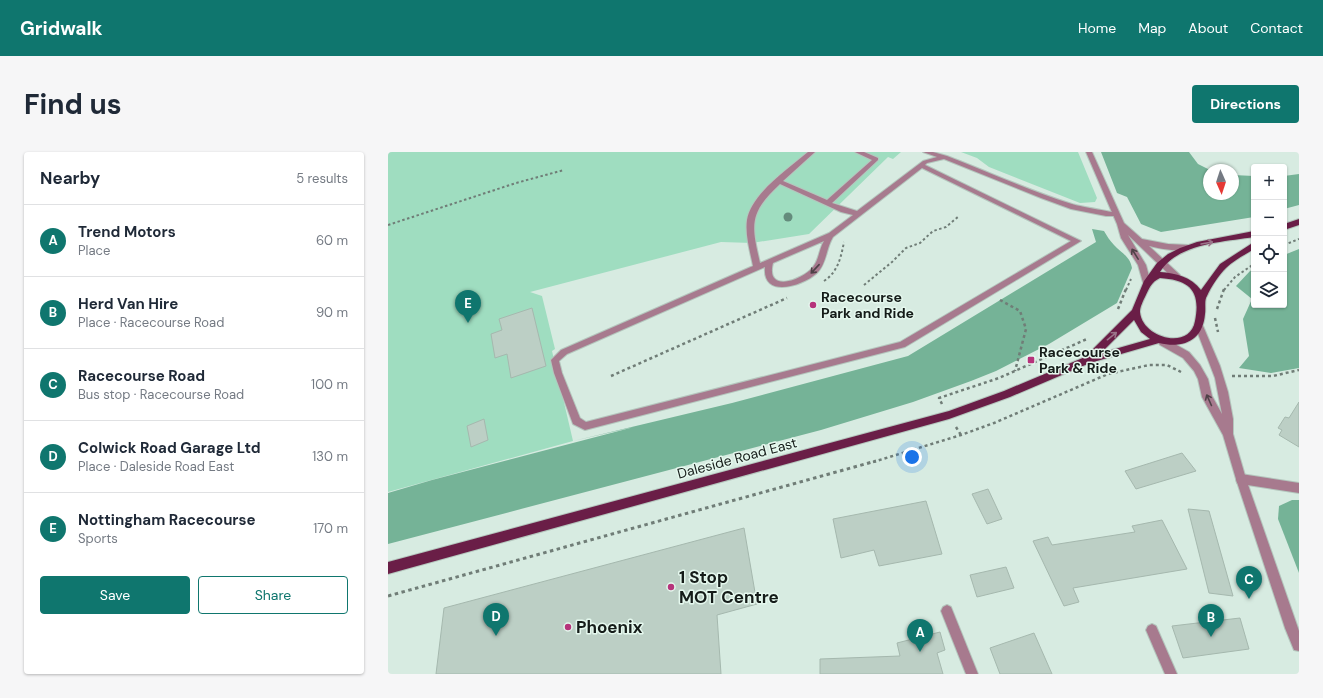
<!DOCTYPE html>
<html lang="en">
<head>
<meta charset="utf-8">
<style>
  :root { --surface:#fff; --page:#f6f6f7; --text:#1f2937; --muted:#747a83; --line:#e0e1e3; --accent:#0f766e }
  body { margin:0; font-family:"DM Sans",sans-serif; background:var(--page); color:var(--text) }
  .controls { position:absolute; right:12px; top:12px; display:grid; overflow:hidden; border-radius:4px; box-shadow:0 1px 3px #0004 }
  .controls button { width:36px; height:36px; display:grid; place-items:center; padding:0; border:0; border-bottom:1px solid var(--line); background:var(--surface); color:var(--text); font:20px sans-serif }
  .compass { position:absolute; left:815px; top:12px; width:36px; height:36px; border-radius:50%; background:var(--surface); box-shadow:0 1px 3px #0004; rotate:177deg }
  .you { position:absolute; left:524px; top:305px; width:14px; height:14px; margin:-10px; border:3px solid #fff; border-radius:50%; background:#1a73e8; box-shadow:0 0 0 6px #1a73e833 }
  .badge { display:grid; place-items:center; width:26px; height:26px; border-radius:50%; background:var(--accent); color:#fff; font-size:13px; font-weight:700 }
  .pin { position:absolute; translate:-50% -33px; filter:drop-shadow(0 1px 2px #0008) }
  .pin::after { content:''; position:absolute; top:21px; width:14px; height:12px; background:inherit; clip-path:polygon(0 0,100% 0,50% 100%) }
  .list { margin:0; padding:0; list-style:none }
  h2 { display:flex; justify-content:space-between; align-items:center; height:52px; margin:0; padding:0 16px; font-size:17px }
  h2 small { font-size:13px; font-weight:400; color:var(--muted) }
  .list li { display:grid; grid-template-columns:26px 1fr auto; gap:12px; align-items:center; box-sizing:border-box; height:72px; padding:0 16px; border-top:1px solid var(--line) }
  .list b { display:block; font-size:15px; white-space:nowrap }
  .list p { margin:0; font-size:13px; white-space:nowrap; color:var(--muted) }
  .list em { font-size:13px; font-style:normal; color:var(--muted) }
  .actions { display:flex; gap:8px; padding:12px 16px }
  .actions a { flex:1; padding:9px 0; border:1px solid var(--accent); border-radius:4px; text-align:center; font-size:14px; color:var(--accent) }
  .actions .main { background:var(--accent); color:#fff }
  .icon { flex:none; width:22px; height:22px; fill:none; stroke:currentColor; stroke-width:2; stroke-linecap:round; stroke-linejoin:round }
  .map { position:relative; flex:none; width:911px; height:522px; overflow:hidden; border-radius:4px }
  header { display:flex; align-items:center; gap:24px; box-sizing:border-box; height:56px; padding:0 20px; background:var(--accent); color:#fff }
  header strong { font-size:19px }
  nav { display:flex; gap:22px; margin-inline-start:auto; font-size:14px }
  .intro { display:flex; align-items:center; justify-content:space-between; box-sizing:border-box; height:96px; padding:0 24px }
  h1 { margin:0; font-size:28px }
  .button { padding:10px 18px; border-radius:4px; background:var(--accent); color:#fff; font-size:14px; font-weight:700 }
  main { display:flex; gap:24px; padding:0 24px }
  aside { flex:1; background:var(--surface); border-radius:4px; box-shadow:0 1px 3px #0004 }
  .map>svg:first-child { display:block }
  .green { fill:#9fddc0 }
  .forest { fill:#75b397 }
  .building { fill:#bccfc5; stroke:#a5b8ae }
  .lines { fill:none; stroke-linecap:round; stroke-linejoin:round }
  .service-casing { stroke:#b4c6bd; stroke-width:2 }
  .minor-casing { stroke:#b4c6bd; stroke-width:2 }
  .tertiary-casing { stroke:#b4c6bd; stroke-width:2 }
  .primary-casing { stroke:#b4c6bd; stroke-width:2 }
  .path-far2 { stroke:#707d77; stroke-width:2; stroke-dasharray:2.5 2.5; stroke-linecap:butt }
  .path-far1 { stroke:#707d77; stroke-width:2.5; stroke-dasharray:3 3; stroke-linecap:butt }
  .path { stroke:#707d77; stroke-width:3; stroke-dasharray:3.5 3.5; stroke-linecap:butt }
  .service { fill:#a77a8e; fill-rule:evenodd }
  .minor { fill:#a77a8e; fill-rule:evenodd }
  .tertiary { fill:#a77a8e; fill-rule:evenodd }
  .primary { fill:#6a1e47; fill-rule:evenodd }
  .tree { fill:#648b7c }
  .oneway { stroke:#9b758a }
  .oneway2 { stroke:#4f4248 }
  .poi-dot { fill:#b6337b; stroke:#e5f8ee; stroke-width:1.5 }
  .labels { text-anchor:middle; stroke-width:3; stroke-linejoin:round; paint-order:stroke }
  .poi-label { font-size:14px; font-weight:bold; fill:#151c19; stroke:#e5f8ee; text-anchor:start }
  .street-label { font-size:14px; fill:#151c19; stroke:#e5f8ee }
  .near-poi-label { font-size:17px; font-weight:bold; fill:#151c19; stroke:#e5f8ee; text-anchor:start }
</style>
</head>
<body>
<header>
<strong>Gridwalk</strong>
<nav><a>Home</a><a>Map</a><a>About</a><a>Contact</a></nav>
</header>
<div class="intro"><h1>Find us</h1><a class="button">Directions</a></div>
<main>
<aside>
<h2>Nearby<small>5 results</small></h2>
<ul class="list">
<li><span class="badge">A</span><div><b>Trend Motors</b><p>Place</p></div><em>60 m</em></li>
<li><span class="badge">B</span><div><b>Herd Van Hire</b><p>Place · Racecourse Road</p></div><em>90 m</em></li>
<li><span class="badge">C</span><div><b>Racecourse Road</b><p>Bus stop · Racecourse Road</p></div><em>100 m</em></li>
<li><span class="badge">D</span><div><b>Colwick Road Garage Ltd</b><p>Place · Daleside Road East</p></div><em>130 m</em></li>
<li><span class="badge">E</span><div><b>Nottingham Racecourse</b><p>Sports</p></div><em>170 m</em></li>
</ul>
<div class="actions"><a class="main">Save</a><a>Share</a></div>
</aside>
<div class="map">
<svg width="911" height="522" viewBox="0 0 911 522">
  <rect width="100%" height="100%" fill="#d7ebe1"/>
  <g class="green">
    <path d="M0,0H513L505,7L500,5L421,82L364,91L333,90L142,140L154,144L167,197L164,199L185,289L0,340Z"/>
    <path d="M573,0H690L709,46L707,50L692,51L601,15L589,6Z"/>
  </g>
  <g class="forest">
    <path d="M713,0H801L810,12L822,18H821V42H845V23L866,24V65L773,80L753,72L739,45L729,41Z"/>
    <path d="M911,22V53L896,57V24Z"/>
    <path d="M704,77L716,79C719,84 722,89 726,93C733,101 742,104 744,116L729,151L661,192L608,219L583,229L525,250L433,278L0,392V341L44,328L246,275L185,289L344,251L520,204L708,90Z"/>
    <path d="M911,97V216L883,221L851,216L861,204L855,167L864,147L848,134L862,119L866,117V153H896V103Z"/>
    <path d="M904,348H911V421L890,367L891,354Z"/>
  </g>
  <g class="building">
    <path d="M144,156L158,214L123,226L119,202L107,206L103,182L114,178L111,167Z"/>
    <path d="M911,250V295L891,283L894,278L890,276L897,265L901,266Z"/>
    <path d="M96,267L100,288L83,295L79,274Z"/>
    <path d="M794,301L808,319L748,337L737,319Z"/>
    <path d="M600,337L614,367L599,372L584,342Z"/>
    <path d="M538,349L554,402L491,414L486,398L453,406L445,367Z"/>
    <path d="M800,357L821,359L845,444L821,441Z"/>
    <path d="M774,368L799,417L685,436L691,450L676,454L645,389L660,385L664,393L747,380L744,374Z"/>
    <path d="M356,376L369,452L329,463L333,522H48L56,456Z"/>
    <path d="M618,415L626,436L589,445L582,423Z"/>
    <path d="M852,466L861,497L795,506L784,474Z"/>
    <path d="M552,480L557,498L549,501L555,522H432V507L512,504L509,491Z"/>
    <path d="M646,481L664,522H612L602,496Z"/>
  </g>
  <g class="lines">
    <g class="service-casing">
      <g id="service">
        <path d="M420,0H427L395,29L439,48L484,8L467,0H476L490,6V8L444,51L469,59L535,9L549,5L535,0H545L559,4C601,20 642,39 684,52C692,55 729,60 731,62L728,64H718L683,57L653,46L556,7L539,11L537,13L693,89L517,195L197,278L185,272L166,221L163,208L173,198L365,114C362,99 357,83 359,68C363,42 401,16 420,0ZM534,16L683,89L512,190L198,270L192,266L174,221L171,209L179,202L377,115C374,147 415,134 429,121C439,111 438,96 445,85ZM392,32L453,60L465,63L441,81L372,111C363,72 361,61 392,32ZM436,89C431,97 431,108 425,115C415,128 377,142 385,111Z"/>
        <path d="M559,453L563,455L590,522H578L553,459L555,455Z"/>
        <path d="M764,472L768,474L789,522H777L758,478L760,474Z"/>
      </g>
    </g>
    <g class="minor-casing">
      <g id="minor">
        <path d="M698,0H704L736,71L754,87L780,92L801,93L802,95C795,102 770,96 761,94L792,123L793,125L792,127H786L740,83L758,113L763,132L762,134H756L750,113L733,86L729,72Z"/>
        <path d="M853,322L911,331V341L853,332L849,331L848,327L849,323Z"/>
      </g>
    </g>
    <g class="tertiary-casing">
      <path id="tertiary" d="M811,171L815,174L832,214L840,240L845,267V282L858,327L911,479V499L906,498L897,476L848,327L835,283L814,245L810,227L806,219L795,206L772,193L770,190L775,186L778,187L801,200L812,213L820,227L824,244L834,262L827,226L807,174Z"/>
    </g>
    <g class="primary-casing">
      <g id="primary">
        <path d="M911,67V73L896,78V72Z"/>
        <path d="M866,79V85C836,90 790,91 772,120C788,121 803,125 813,138L832,112L866,90V97C857,103 846,108 838,116C831,123 823,135 819,144C816,148 818,156 817,162C815,188 796,197 771,191L702,211L622,245L561,267L0,422V410L561,259L616,239L697,205L744,158L756,129L769,111L780,102L792,96L809,90ZM772,126C802,128 813,139 807,169C802,199 754,186 752,160C752,155 755,149 757,145C761,137 763,130 772,126ZM746,168L753,180L762,187L713,201Z"/>
      </g>
    </g>
    <g class="path-far2">
      <path d="M0,73L128,31L176,18"/>
      <path d="M896,93L911,87"/>
      <path d="M436,129C450,120 453,105 456,90"/>
      <path d="M476,133L504,110L518,96L532,91L545,79L558,75L571,64"/>
      <path d="M738,138L743,127"/>
      <path d="M836,138L847,125L866,112"/>
    </g>
    <g class="path-far1">
      <path d="M612,148L632,159L638,177L627,219"/>
      <path d="M730,157L738,137"/>
      <path d="M829,157L836,137"/>
      <path d="M827,166L830,180"/>
      <path d="M223,224L399,146"/>
      <path d="M844,224H885L911,218"/>
      <path d="M554,252L551,246L611,226L699,187"/>
      <path d="M568,275L573,283"/>
      <path d="M485,310L573,283L606,271L720,222L761,213H779L793,220"/>
    </g>
    <path class="path" d="M0,444L488,309"/>
    <use href="#service" class="service"/>
    <use href="#minor" class="minor"/>
    <use href="#tertiary" class="tertiary"/>
    <use href="#primary" class="primary"/>
  </g>
  <circle class="tree" cx="400" cy="65" r="4.5"/>
  <defs><path id="oneway-shaft" d="M-6 0H5M1.5-3L5.5 0L1.5 3" fill="none" stroke-width="1.6" stroke-linecap="round" stroke-linejoin="round"/></defs>
  <g class="oneway">
    <use href="#oneway-shaft" transform="translate(819 91) rotate(-10)"/>
    <use href="#oneway-shaft" transform="translate(724 184) rotate(-39)"/>
  </g>
  <g class="oneway2">
    <use href="#oneway-shaft" transform="translate(747 102) rotate(-122)"/>
    <use href="#oneway-shaft" transform="translate(427 117) rotate(133)"/>
    <use href="#oneway-shaft" transform="translate(821 248) rotate(-114)"/>
  </g>
  <g class="poi-dot">
    <circle cx="425" cy="153" r="4"/>
    <rect x="639" y="204" width="8" height="8" rx="2"/>
    <circle cx="283" cy="435" r="4"/>
    <circle cx="180" cy="475" r="4"/>
  </g>
  <g class="labels">
    <g class="poi-label">
      <text x="433" y="150">Racecourse<tspan x="433" dy="16">Park and Ride</tspan></text>
      <text x="651" y="205">Racecourse<tspan x="651" dy="16">Park &amp; Ride</tspan></text>
    </g>
    <g class="street-label">
      <text transform="translate(349 306) rotate(-15)" y="5">Daleside Road East</text>
    </g>
    <g class="near-poi-label">
      <text x="291" y="431">1 Stop<tspan x="291" dy="20">MOT Centre</tspan></text>
      <text x="188" y="481">Phoenix</text>
    </g>
  </g>
</svg>
<div class="controls">
<button>+</button>
<button>−</button>
<button><svg class="icon" aria-label="locate" viewBox="0 0 24 24"><circle cx="12" cy="12" r="6"/><path d="M12 2v4M12 18v4M2 12h4M18 12h4"/></svg></button>
<button><svg class="icon" aria-label="layers" viewBox="0 0 24 24"><path d="M12 4l9 5-9 5-9-5zM3 14l9 5 9-5"/></svg></button>
</div>
<svg class="compass" viewBox="-18 -18 36 36"><path d="M0-13l5 13h-10z" fill="#e53935"/><path d="M0 13l5-13h-10z" fill="#747a83"/></svg>
<div class="you"></div>
<div class="pin badge" style="left:532px;top:500px">A</div>
<div class="pin badge" style="left:823px;top:485px">B</div>
<div class="pin badge" style="left:861px;top:447px">C</div>
<div class="pin badge" style="left:108px;top:484px">D</div>
<div class="pin badge" style="left:80px;top:171px">E</div>
</div>
</main>
</body>
</html>
